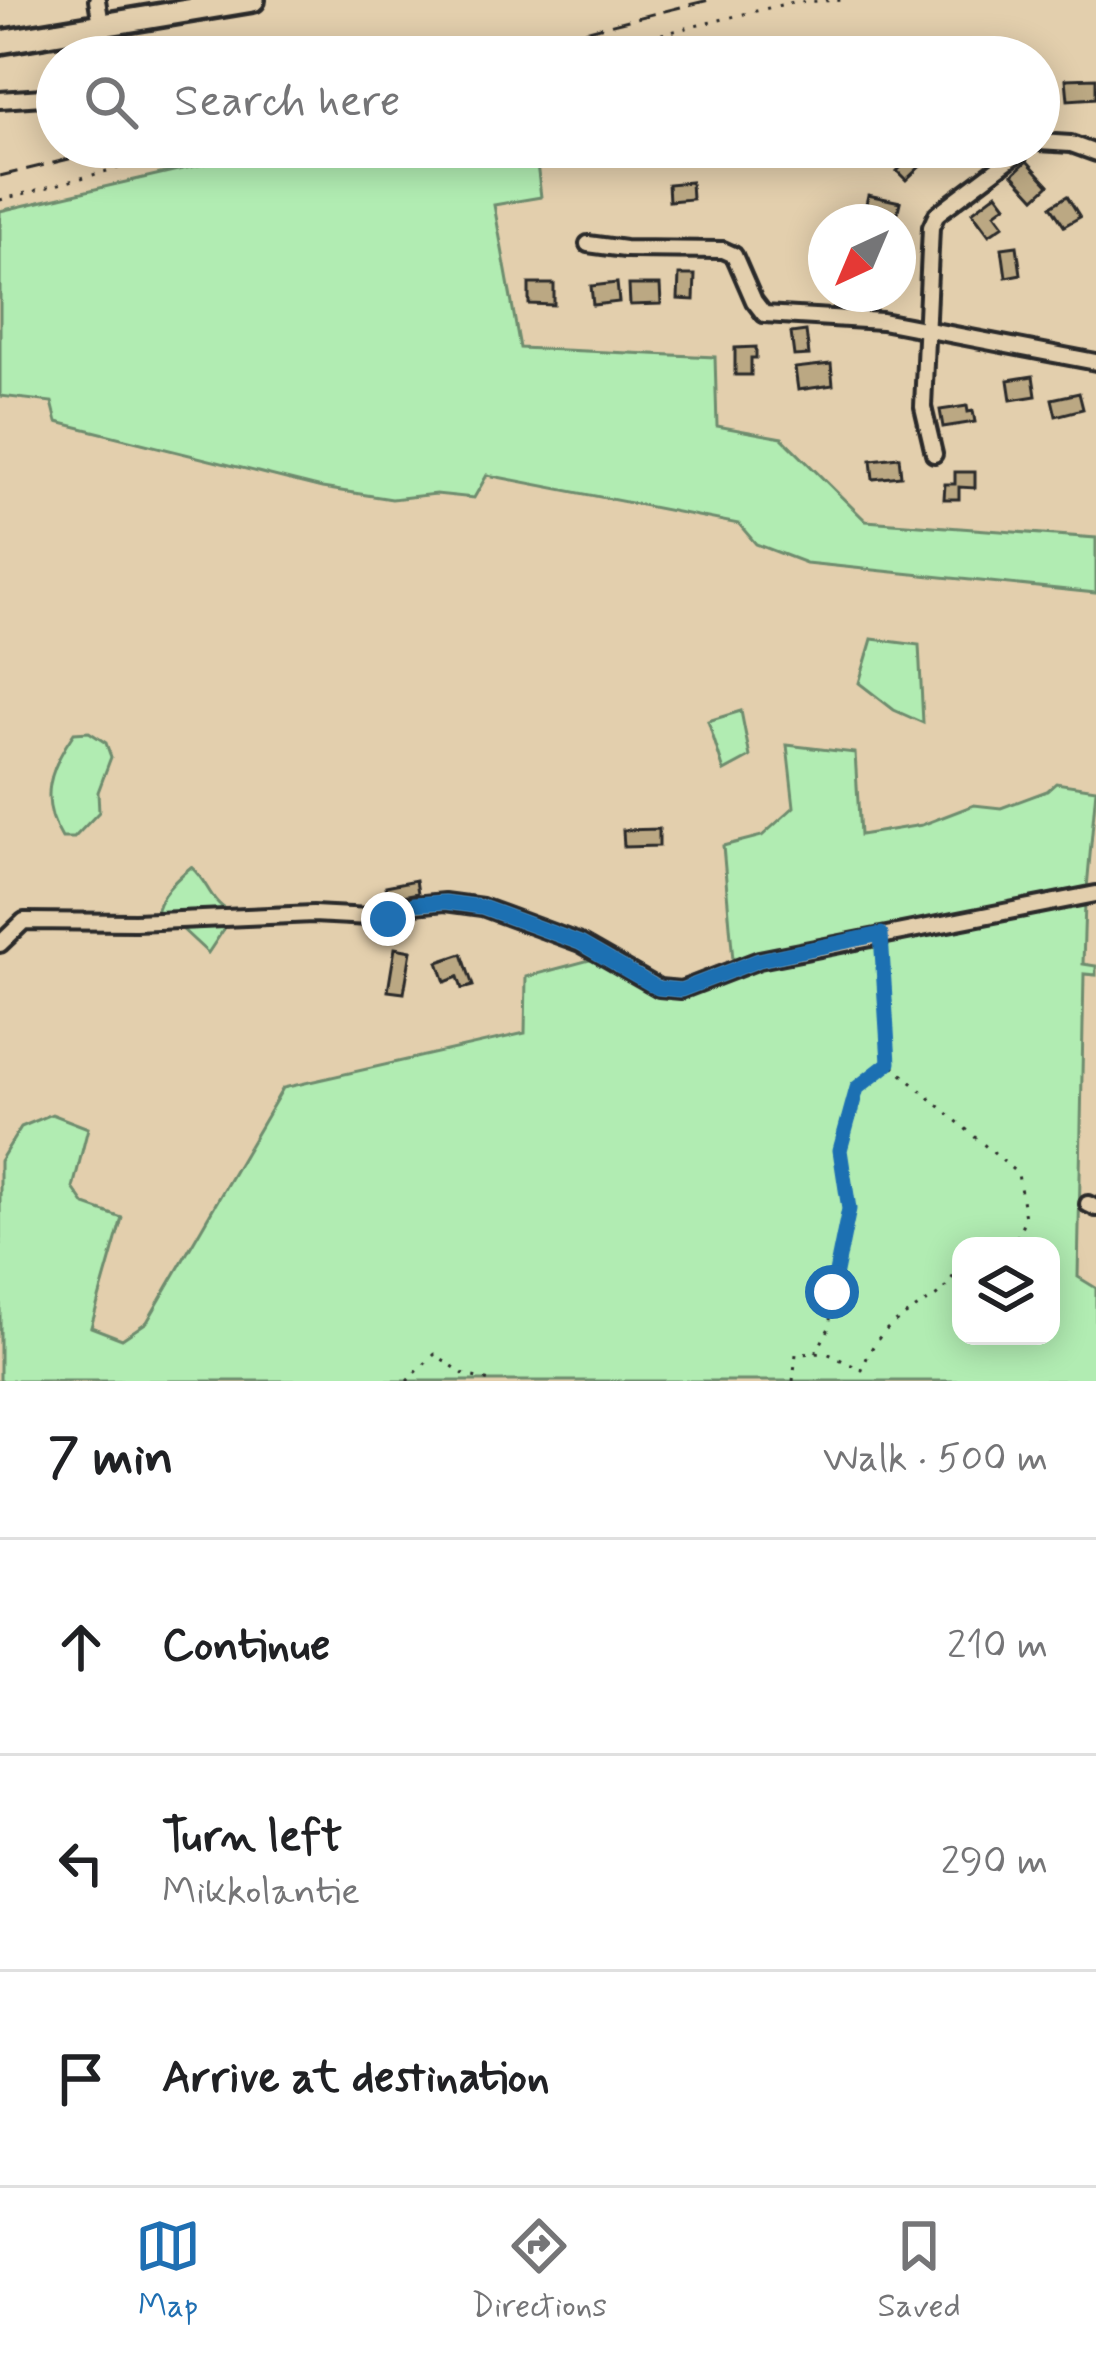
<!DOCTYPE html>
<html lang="en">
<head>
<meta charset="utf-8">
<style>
  :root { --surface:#fff; --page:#f6f6f6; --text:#202124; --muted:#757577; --line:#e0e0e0; --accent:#1f6fb2 }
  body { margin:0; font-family:Mynerve,sans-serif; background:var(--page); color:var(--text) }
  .controls { position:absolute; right:36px; bottom:36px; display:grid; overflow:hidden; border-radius:24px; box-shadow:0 6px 30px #0003 }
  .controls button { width:108px; height:108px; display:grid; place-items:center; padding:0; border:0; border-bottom:3px solid var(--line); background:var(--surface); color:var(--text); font:60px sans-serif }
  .compass { position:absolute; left:808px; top:204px; width:108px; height:108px; border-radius:50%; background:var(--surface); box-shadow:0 6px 30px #0003; rotate:224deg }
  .stop { position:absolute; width:36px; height:36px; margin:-27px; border:9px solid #1f6fb2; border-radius:50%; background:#fff }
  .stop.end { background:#1f6fb2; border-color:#fff; box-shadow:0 3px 12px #0008 }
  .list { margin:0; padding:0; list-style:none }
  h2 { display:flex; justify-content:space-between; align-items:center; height:156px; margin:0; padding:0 48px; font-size:51px }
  h2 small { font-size:39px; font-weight:400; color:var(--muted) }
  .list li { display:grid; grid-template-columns:78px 1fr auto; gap:36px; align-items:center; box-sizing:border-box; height:216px; padding:0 48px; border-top:3px solid var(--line) }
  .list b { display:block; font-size:45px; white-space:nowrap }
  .list p { margin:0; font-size:39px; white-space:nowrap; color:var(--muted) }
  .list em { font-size:39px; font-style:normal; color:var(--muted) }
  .icon { flex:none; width:66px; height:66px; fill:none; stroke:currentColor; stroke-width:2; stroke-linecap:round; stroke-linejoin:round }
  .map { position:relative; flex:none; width:1096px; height:1381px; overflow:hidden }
  .search { position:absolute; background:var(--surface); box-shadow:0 6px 30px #0003; left:36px; right:36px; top:36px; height:132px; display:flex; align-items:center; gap:30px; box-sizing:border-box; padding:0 42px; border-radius:66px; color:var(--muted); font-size:45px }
  .sheet { height:804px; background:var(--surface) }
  nav { display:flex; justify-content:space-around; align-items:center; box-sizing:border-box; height:168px; border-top:3px solid var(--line); background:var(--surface); font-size:33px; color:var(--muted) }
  nav a { display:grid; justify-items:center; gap:6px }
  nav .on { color:var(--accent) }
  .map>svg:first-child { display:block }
  .green { fill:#b1ecb2; stroke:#6e8c6e; stroke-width:3; fill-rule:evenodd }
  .building { fill:#bba883; stroke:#2b2b2b; stroke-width:3 }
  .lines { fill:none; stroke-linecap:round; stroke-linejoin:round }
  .minor-casing { stroke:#2b2b2b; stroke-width:22 }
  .highway-casing { stroke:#2b2b2b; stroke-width:30 }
  .path { stroke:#2b2b2b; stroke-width:3; stroke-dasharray:3 9; stroke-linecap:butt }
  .minor { stroke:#e3cfad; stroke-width:14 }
  .highway { stroke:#e3cfad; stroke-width:21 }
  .rail { stroke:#2b2b2b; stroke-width:3; stroke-dasharray:18 9; stroke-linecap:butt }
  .route { stroke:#1f6fb2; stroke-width:15 }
</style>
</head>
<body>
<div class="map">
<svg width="1096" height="1381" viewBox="0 0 1096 1381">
  <rect width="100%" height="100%" fill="#e3cfad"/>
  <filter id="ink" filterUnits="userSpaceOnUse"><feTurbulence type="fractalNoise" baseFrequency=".00833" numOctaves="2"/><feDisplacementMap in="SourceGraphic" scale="24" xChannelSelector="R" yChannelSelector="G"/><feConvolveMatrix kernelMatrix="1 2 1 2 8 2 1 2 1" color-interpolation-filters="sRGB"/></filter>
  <g filter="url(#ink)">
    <g class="green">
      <path d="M278,147H535L541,197L494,205L520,348L715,357L717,426L782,438L866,521L1096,538V593L806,563L756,544L739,524L487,475L474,498L436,494L392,499L322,488L57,422L52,402L0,396V211Z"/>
      <path d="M872,639L919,645L923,723L894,710L859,683Z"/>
      <path d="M741,711L750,757L724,771L708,721Z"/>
      <path d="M89,732L106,743L111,757L98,792L99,812L74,838H62C38,799 50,768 74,733Z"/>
      <path d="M787,745L855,753L860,835L922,825L974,805L1001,808L1047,791L1056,783L1096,789L1087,888L733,960L723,846L762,836L794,807Z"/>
      <path d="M191,867C207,880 210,902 229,911L226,926L208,953L181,928L155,930C151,904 171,883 191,867Z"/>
      <path d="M1085,903L1083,964L1096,966V975L1084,974L1078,1277L1096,1288V1381H0V1161L21,1127L52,1114L88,1128L73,1188L85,1205L122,1218L91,1327L122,1339L147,1322L283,1088L525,1033L526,977L597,958L655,993L683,997L763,967ZM961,1246H1051V1336H961Z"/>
    </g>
    <g class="building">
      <path d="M1096,78V98L1068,100L1066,79Z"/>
      <path d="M922,147L931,156L906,180L897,171Z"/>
      <path d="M1027,161L1049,185L1035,198L1013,174Z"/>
      <path d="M691,182L692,199L669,201L668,184Z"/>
      <path d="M997,193L1006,205L995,213L1004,225L989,235L972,212Z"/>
      <path d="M868,195L900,202L897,215L884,212L882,222H862Z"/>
      <path d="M1067,196L1080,217L1064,226L1051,206Z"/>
      <path d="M1017,246L1021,274L1006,277L1002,248Z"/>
      <path d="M679,275H695L694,300L678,299Z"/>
      <path d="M617,283L619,302L593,305L591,286Z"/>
      <path d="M529,284H554V305L529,304Z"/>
      <path d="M629,285H660L661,304L630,305Z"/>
      <path d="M806,331L809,355L794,356L791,333Z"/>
      <path d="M756,347V358H751V375H735V348Z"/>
      <path d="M831,364L833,385L798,390L795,368Z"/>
      <path d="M1033,376L1036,396L1011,400L1008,380Z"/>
      <path d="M1079,393L1083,409L1056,416L1052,399Z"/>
      <path d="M967,406L968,412L973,411L975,422L943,427L940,410Z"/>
      <path d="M899,457L901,476L873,479L871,460Z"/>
      <path d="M955,472H975V488L959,487V499H944L945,484H955Z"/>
      <path d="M659,829V846L624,847L623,830Z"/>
      <path d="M416,880L418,893L403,896L404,902L390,905L386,886Z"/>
      <path d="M395,948L411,951L404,993L388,991Z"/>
      <path d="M462,954L473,986L462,989L458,977L445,982L438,962Z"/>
    </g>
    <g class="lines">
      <g class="minor-casing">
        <g id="minor">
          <path d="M97,0L100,18"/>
          <path d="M103,39L105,57"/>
          <path d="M0,100L57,96"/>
          <path d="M1039,142L1071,144L1096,153"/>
          <path d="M588,244L625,249L723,250L734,255L754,301L764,314L882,321L1096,362"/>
          <path d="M934,454L923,407L931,227L937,214L1026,147"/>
          <path d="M0,944L24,921L135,922L313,914L388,918L414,905L445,902L482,907L580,943L659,988L681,990L759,960L1096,894"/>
          <path d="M1088,1204L1096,1208"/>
        </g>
      </g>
      <g class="highway-casing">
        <path id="highway" d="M0,42L253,0"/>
      </g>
      <g class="path">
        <path d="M568,57L793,2L848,0"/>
        <path d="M0,200L196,147"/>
        <path d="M882,948L889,1063L1018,1174L1025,1218L1013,1246"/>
        <path d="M816,1353L829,1328L842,1231L849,1209L840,1151L857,1088L888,1064"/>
        <path d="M407,1381L435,1354L465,1375L490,1381"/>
        <path d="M793,1381L796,1354L827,1353L862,1370C878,1325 900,1320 936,1296C946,1289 953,1276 961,1266"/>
      </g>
      <use href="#minor" class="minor"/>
      <use href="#highway" class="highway"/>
      <g class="rail">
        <path d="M444,57L493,45"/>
        <path d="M480,57L709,0"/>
        <path d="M0,176L118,147"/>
      </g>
    </g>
  </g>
  <g class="lines" filter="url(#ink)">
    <path class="route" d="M388,919L414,904L445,902L482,907L580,943L658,988L681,990L759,960L881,934L889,1063L857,1088L840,1150L849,1209L832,1292"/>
  </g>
</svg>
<div class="controls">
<button><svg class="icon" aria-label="layers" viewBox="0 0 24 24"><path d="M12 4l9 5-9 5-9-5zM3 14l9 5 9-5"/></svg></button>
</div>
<svg class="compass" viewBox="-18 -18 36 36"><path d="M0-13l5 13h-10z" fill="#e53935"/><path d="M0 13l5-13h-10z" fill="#757577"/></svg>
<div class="stop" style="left:832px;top:1292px"></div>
<div class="stop end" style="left:388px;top:919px"></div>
<div class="search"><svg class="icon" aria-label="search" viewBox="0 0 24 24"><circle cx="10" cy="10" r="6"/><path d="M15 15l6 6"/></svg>Search here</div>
</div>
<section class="sheet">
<h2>7 min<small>Walk · 500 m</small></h2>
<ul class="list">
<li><svg class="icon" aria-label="ahead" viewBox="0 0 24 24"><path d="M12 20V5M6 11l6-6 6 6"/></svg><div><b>Continue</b></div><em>210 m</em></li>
<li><svg class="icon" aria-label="left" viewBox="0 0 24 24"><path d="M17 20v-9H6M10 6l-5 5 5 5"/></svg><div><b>Turn left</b><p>Mikkolantie</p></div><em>290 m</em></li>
<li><svg class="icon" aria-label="arrive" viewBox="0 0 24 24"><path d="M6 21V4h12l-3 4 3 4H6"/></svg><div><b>Arrive at destination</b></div></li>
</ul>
</section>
<nav>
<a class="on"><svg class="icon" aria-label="map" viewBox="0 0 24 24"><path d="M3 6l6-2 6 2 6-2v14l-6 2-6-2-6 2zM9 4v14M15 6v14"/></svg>Map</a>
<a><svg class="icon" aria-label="directions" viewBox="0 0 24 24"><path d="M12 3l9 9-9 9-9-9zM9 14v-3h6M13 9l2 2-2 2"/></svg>Directions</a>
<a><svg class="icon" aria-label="saved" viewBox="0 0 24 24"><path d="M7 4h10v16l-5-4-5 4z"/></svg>Saved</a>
</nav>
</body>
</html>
